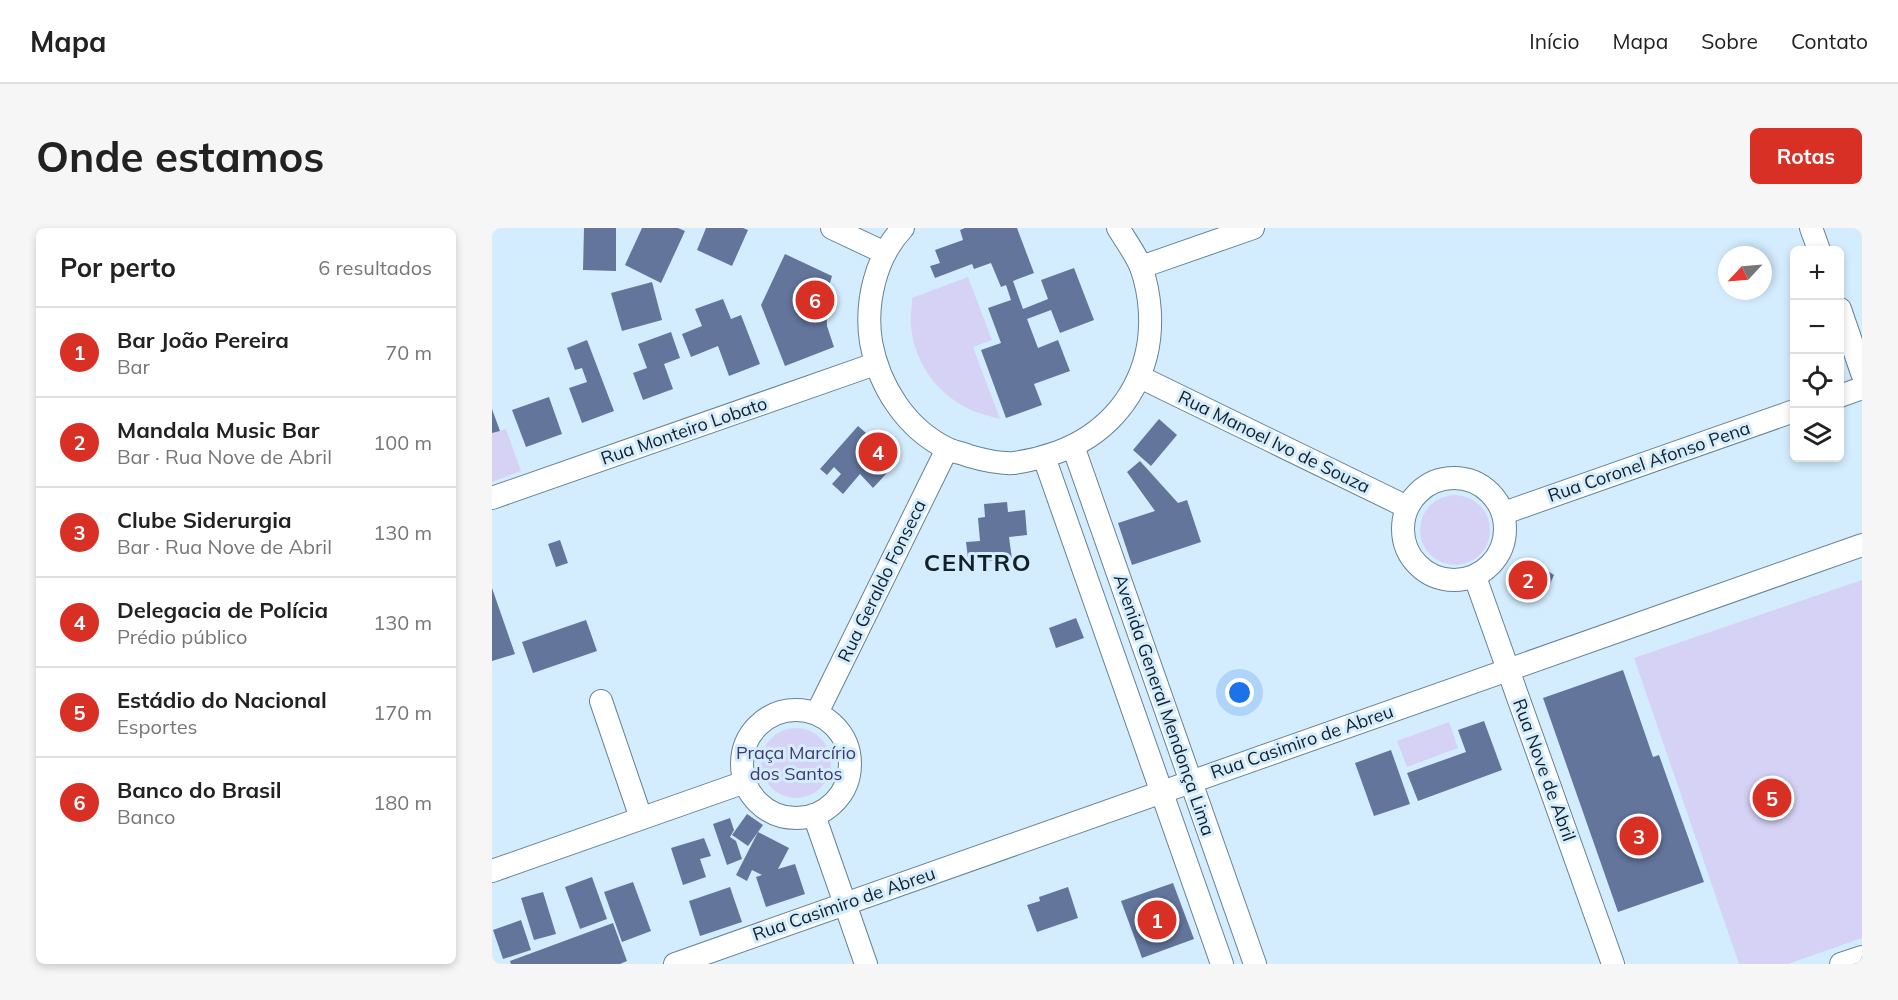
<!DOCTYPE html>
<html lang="pt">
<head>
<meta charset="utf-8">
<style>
  :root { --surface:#fff; --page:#f6f6f6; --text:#222; --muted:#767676; --line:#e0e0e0; --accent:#d93025 }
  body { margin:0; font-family:Mulish,sans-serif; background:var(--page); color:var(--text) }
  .controls { position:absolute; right:18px; top:18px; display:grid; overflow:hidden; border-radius:9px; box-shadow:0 3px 9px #0003 }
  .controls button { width:54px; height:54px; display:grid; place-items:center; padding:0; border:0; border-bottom:2px solid var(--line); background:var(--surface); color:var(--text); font:30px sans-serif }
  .compass { position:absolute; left:1226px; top:18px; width:54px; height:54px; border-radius:50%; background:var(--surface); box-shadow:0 3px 9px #0003; rotate:244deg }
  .you { position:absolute; left:748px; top:465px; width:21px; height:21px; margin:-15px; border:4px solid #fff; border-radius:50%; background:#1a73e8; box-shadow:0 0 0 9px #1a73e833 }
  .badge { display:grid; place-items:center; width:39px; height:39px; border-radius:50%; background:var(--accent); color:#fff; font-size:20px; font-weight:700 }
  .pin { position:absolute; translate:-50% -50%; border:3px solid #fff; box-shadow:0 2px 6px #0006 }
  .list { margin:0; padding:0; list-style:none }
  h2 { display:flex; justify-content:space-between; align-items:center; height:78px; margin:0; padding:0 24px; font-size:26px }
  h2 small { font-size:20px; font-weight:400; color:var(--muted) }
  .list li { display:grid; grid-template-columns:39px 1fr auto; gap:18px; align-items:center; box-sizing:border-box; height:90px; padding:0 24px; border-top:2px solid var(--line) }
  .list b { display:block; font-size:22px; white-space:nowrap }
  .list p { margin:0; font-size:20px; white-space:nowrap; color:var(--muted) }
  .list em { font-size:20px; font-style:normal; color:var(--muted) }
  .icon { flex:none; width:33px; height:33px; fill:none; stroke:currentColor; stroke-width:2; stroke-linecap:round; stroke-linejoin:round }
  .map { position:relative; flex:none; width:1370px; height:736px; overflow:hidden; border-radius:9px }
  header { display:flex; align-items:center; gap:36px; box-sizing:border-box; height:84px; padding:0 30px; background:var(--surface); border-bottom:2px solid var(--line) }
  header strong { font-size:28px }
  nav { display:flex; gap:33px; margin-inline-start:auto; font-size:21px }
  .intro { display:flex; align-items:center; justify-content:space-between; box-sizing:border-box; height:144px; padding:0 36px }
  h1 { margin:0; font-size:42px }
  .button { padding:15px 27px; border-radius:9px; background:var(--accent); color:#fff; font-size:21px; font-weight:700 }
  main { display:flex; gap:36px; padding:0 36px }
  aside { flex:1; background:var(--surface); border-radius:9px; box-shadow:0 3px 9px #0003 }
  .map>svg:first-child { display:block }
  .green { fill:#d6d2f5 }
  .building { fill:#63759b }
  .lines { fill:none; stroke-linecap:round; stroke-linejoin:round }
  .minor-casing { stroke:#668295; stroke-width:24 }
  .minor { stroke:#fff; stroke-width:22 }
  .labels { text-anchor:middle; stroke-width:6; stroke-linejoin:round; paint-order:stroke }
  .street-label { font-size:18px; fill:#142028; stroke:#d4edfe }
  .park-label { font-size:18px; fill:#43386f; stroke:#d4edfe }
  .district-label { font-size:24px; font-weight:bold; letter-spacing:1.5px; fill:#142028; stroke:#d4edfe }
</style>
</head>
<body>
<header>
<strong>Mapa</strong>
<nav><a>Início</a><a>Mapa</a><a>Sobre</a><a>Contato</a></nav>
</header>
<div class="intro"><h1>Onde estamos</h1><a class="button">Rotas</a></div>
<main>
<aside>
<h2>Por perto<small>6 resultados</small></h2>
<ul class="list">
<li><span class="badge">1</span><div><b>Bar João Pereira</b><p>Bar</p></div><em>70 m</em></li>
<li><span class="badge">2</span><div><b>Mandala Music Bar</b><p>Bar · Rua Nove de Abril</p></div><em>100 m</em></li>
<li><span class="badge">3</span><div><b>Clube Siderurgia</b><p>Bar · Rua Nove de Abril</p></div><em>130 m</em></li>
<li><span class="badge">4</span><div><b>Delegacia de Polícia</b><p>Prédio público</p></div><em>130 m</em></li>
<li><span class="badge">5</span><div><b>Estádio do Nacional</b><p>Esportes</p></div><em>170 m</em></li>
<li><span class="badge">6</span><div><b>Banco do Brasil</b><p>Banco</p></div><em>180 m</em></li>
</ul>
</aside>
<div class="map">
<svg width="1370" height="736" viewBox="0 0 1370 736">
  <rect width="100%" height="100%" fill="#d4edfe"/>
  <g class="green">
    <path d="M476,49L500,112L481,119L508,191C498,188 487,186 477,181C445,166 422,134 419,98C418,89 420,79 420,70Z"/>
    <path d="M14,201L29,243L0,254V205Z"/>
    <circle cx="963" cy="302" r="35"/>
    <path d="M1370,352V710L1296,736H1247L1142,430Z"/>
    <path d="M957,494L966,520L915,539L905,513Z"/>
    <circle cx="304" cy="535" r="35"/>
  </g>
  <g class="building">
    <path d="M92,0H124V43L91,42Z"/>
    <path d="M150,0H186L193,3L169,55L133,37Z"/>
    <path d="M214,0H251L256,2L240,38L205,22Z"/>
    <path d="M473,0H525L542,45L521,53L531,81L556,71L549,52L582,40L602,92L568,105L559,82L535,91L546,120L566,112L578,143L542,156L550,177L514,190L489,122L509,115L496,80L519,72L514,57L509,59L499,35L482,41L480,36L443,50L438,38L448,35L443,22L471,12L468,2Z"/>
    <path d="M293,26L340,48L334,69L335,98L342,119L293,138L269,77Z"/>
    <path d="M160,54L170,92L130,103L119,65Z"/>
    <path d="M231,71L239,91L249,87L268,136L237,148L226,118L199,129L190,106L210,98L203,81Z"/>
    <path d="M179,104L188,130L172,136L181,161L151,172L141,145L155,140L146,116Z"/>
    <path d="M95,112L122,183L90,195L77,160L95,154L90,140L83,142L75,120Z"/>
    <path d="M57,169L70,206L34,219L20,182Z"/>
    <path d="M0,181L8,203L0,205Z"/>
    <path d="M667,191L685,207L659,238L641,222Z"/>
    <path d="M366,198L381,211L385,204L400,217L394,225L405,234L381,260L368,246L351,266L340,256L349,246L342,239L335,247L328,241Z"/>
    <path d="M648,233L686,275L695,272L709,314L640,337L626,295L663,283L635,244Z"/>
    <path d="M515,274L516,284L533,282L535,307L517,309L520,331L489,334L488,329L476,330L474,314L488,313L486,290L493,289L492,276Z"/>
    <path d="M68,312L76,335L64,339L56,316Z"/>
    <path d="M1041,334L1062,347L1054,365L1047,362L1044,367L1037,362L1032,354L1034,346Z"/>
    <path d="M0,360L23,426L0,433Z"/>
    <path d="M584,390L592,410L564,420L557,400Z"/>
    <path d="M94,392L105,423L41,445L30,414Z"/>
    <path d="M1131,442L1161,529L1167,527L1212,654L1126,684L1051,470Z"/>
    <path d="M992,493L1010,542L926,573L915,545L974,524L966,502Z"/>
    <path d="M899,522L918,576L882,588L863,535Z"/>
    <path d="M255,586L271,597L256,618L240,607Z"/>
    <path d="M238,590L242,602L238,609L244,613L250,631L235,637L221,596Z"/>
    <path d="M266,604L297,620L286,641L303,636L313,666L274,679L264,649L270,647L260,642L255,653L244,647Z"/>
    <path d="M212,610L219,628L208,631L214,649L191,657L179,620Z"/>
    <path d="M100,649L115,691L88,701L73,659Z"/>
    <path d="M141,654L159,703L130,714L112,664Z"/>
    <path d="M681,655L702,711L650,730L629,673Z"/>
    <path d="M238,659L250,694L208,708L197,673Z"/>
    <path d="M576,659L586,690L545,704L535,677L548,673L547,669Z"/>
    <path d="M51,664L64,706L42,712L29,670Z"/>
    <path d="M29,692L39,722L11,731L1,702Z"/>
    <path d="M121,695L135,733L128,736H19L18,733Z"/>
  </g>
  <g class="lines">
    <g class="minor-casing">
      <g id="minor">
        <path d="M340,0L393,25"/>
        <path d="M411,0C383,29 373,76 379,114C387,158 414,201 456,221C462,224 470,225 477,228C491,232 507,236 522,235C536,233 552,229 566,224C610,208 642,174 654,128C661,100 659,67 649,39C643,25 634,13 626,0"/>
        <path d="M1319,0L1327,22"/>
        <path d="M649,39L761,0"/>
        <path d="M1348,81L1370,145"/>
        <path d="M648,149L915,279"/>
        <path d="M1348,168L1370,160"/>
        <path d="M581,218L763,736"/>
        <path d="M552,229L730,736"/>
        <circle cx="962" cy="301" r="51"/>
        <path d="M0,270L383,136"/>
        <path d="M1012,285L1302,183"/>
        <path d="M983,349L1121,736"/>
        <path d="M109,473L149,590"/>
        <circle cx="304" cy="536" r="54"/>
        <path d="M325,485L455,221"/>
        <path d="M322,587L374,736"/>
        <path d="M0,643L253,554"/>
        <path d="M183,736L1370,317"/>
        <path d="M1349,736L1370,729"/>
      </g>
    </g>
    <use href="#minor" class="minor"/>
  </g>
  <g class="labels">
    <g class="street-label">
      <text transform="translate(192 203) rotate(-19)" y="6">Rua Monteiro Lobato</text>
      <text transform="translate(782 214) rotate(26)" y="6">Rua Manoel Ivo de Souza</text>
      <text transform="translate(1157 234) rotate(-19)" y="6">Rua Coronel Afonso Pena</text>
      <text transform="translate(390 353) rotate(-64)" y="6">Rua Geraldo Fonseca</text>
      <text transform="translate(672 477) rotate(71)" y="6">Avenida General Mendonça Lima</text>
      <text transform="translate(810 514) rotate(-19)" y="6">Rua Casimiro de Abreu</text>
      <text transform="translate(1052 542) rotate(70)" y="6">Rua Nove de Abril</text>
      <text transform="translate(352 676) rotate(-19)" y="6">Rua Casimiro de Abreu</text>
    </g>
    <g class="park-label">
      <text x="304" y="531">Praça Marcírio<tspan x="304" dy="21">dos Santos</tspan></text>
    </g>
    <g class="district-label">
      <text x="486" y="343">CENTRO</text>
    </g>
  </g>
</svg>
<div class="controls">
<button>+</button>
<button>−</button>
<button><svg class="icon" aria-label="locate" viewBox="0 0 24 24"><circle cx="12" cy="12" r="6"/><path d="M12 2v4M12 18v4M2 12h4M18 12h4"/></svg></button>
<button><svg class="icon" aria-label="layers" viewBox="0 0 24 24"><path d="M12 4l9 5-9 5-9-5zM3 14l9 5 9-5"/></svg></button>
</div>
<svg class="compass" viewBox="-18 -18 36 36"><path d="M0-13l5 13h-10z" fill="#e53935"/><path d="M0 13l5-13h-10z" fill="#767676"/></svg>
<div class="you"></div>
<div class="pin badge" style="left:665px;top:692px">1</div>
<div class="pin badge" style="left:1036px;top:352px">2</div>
<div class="pin badge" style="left:1147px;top:608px">3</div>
<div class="pin badge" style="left:386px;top:224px">4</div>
<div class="pin badge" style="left:1280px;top:570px">5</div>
<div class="pin badge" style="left:323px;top:72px">6</div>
</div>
</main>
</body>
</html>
